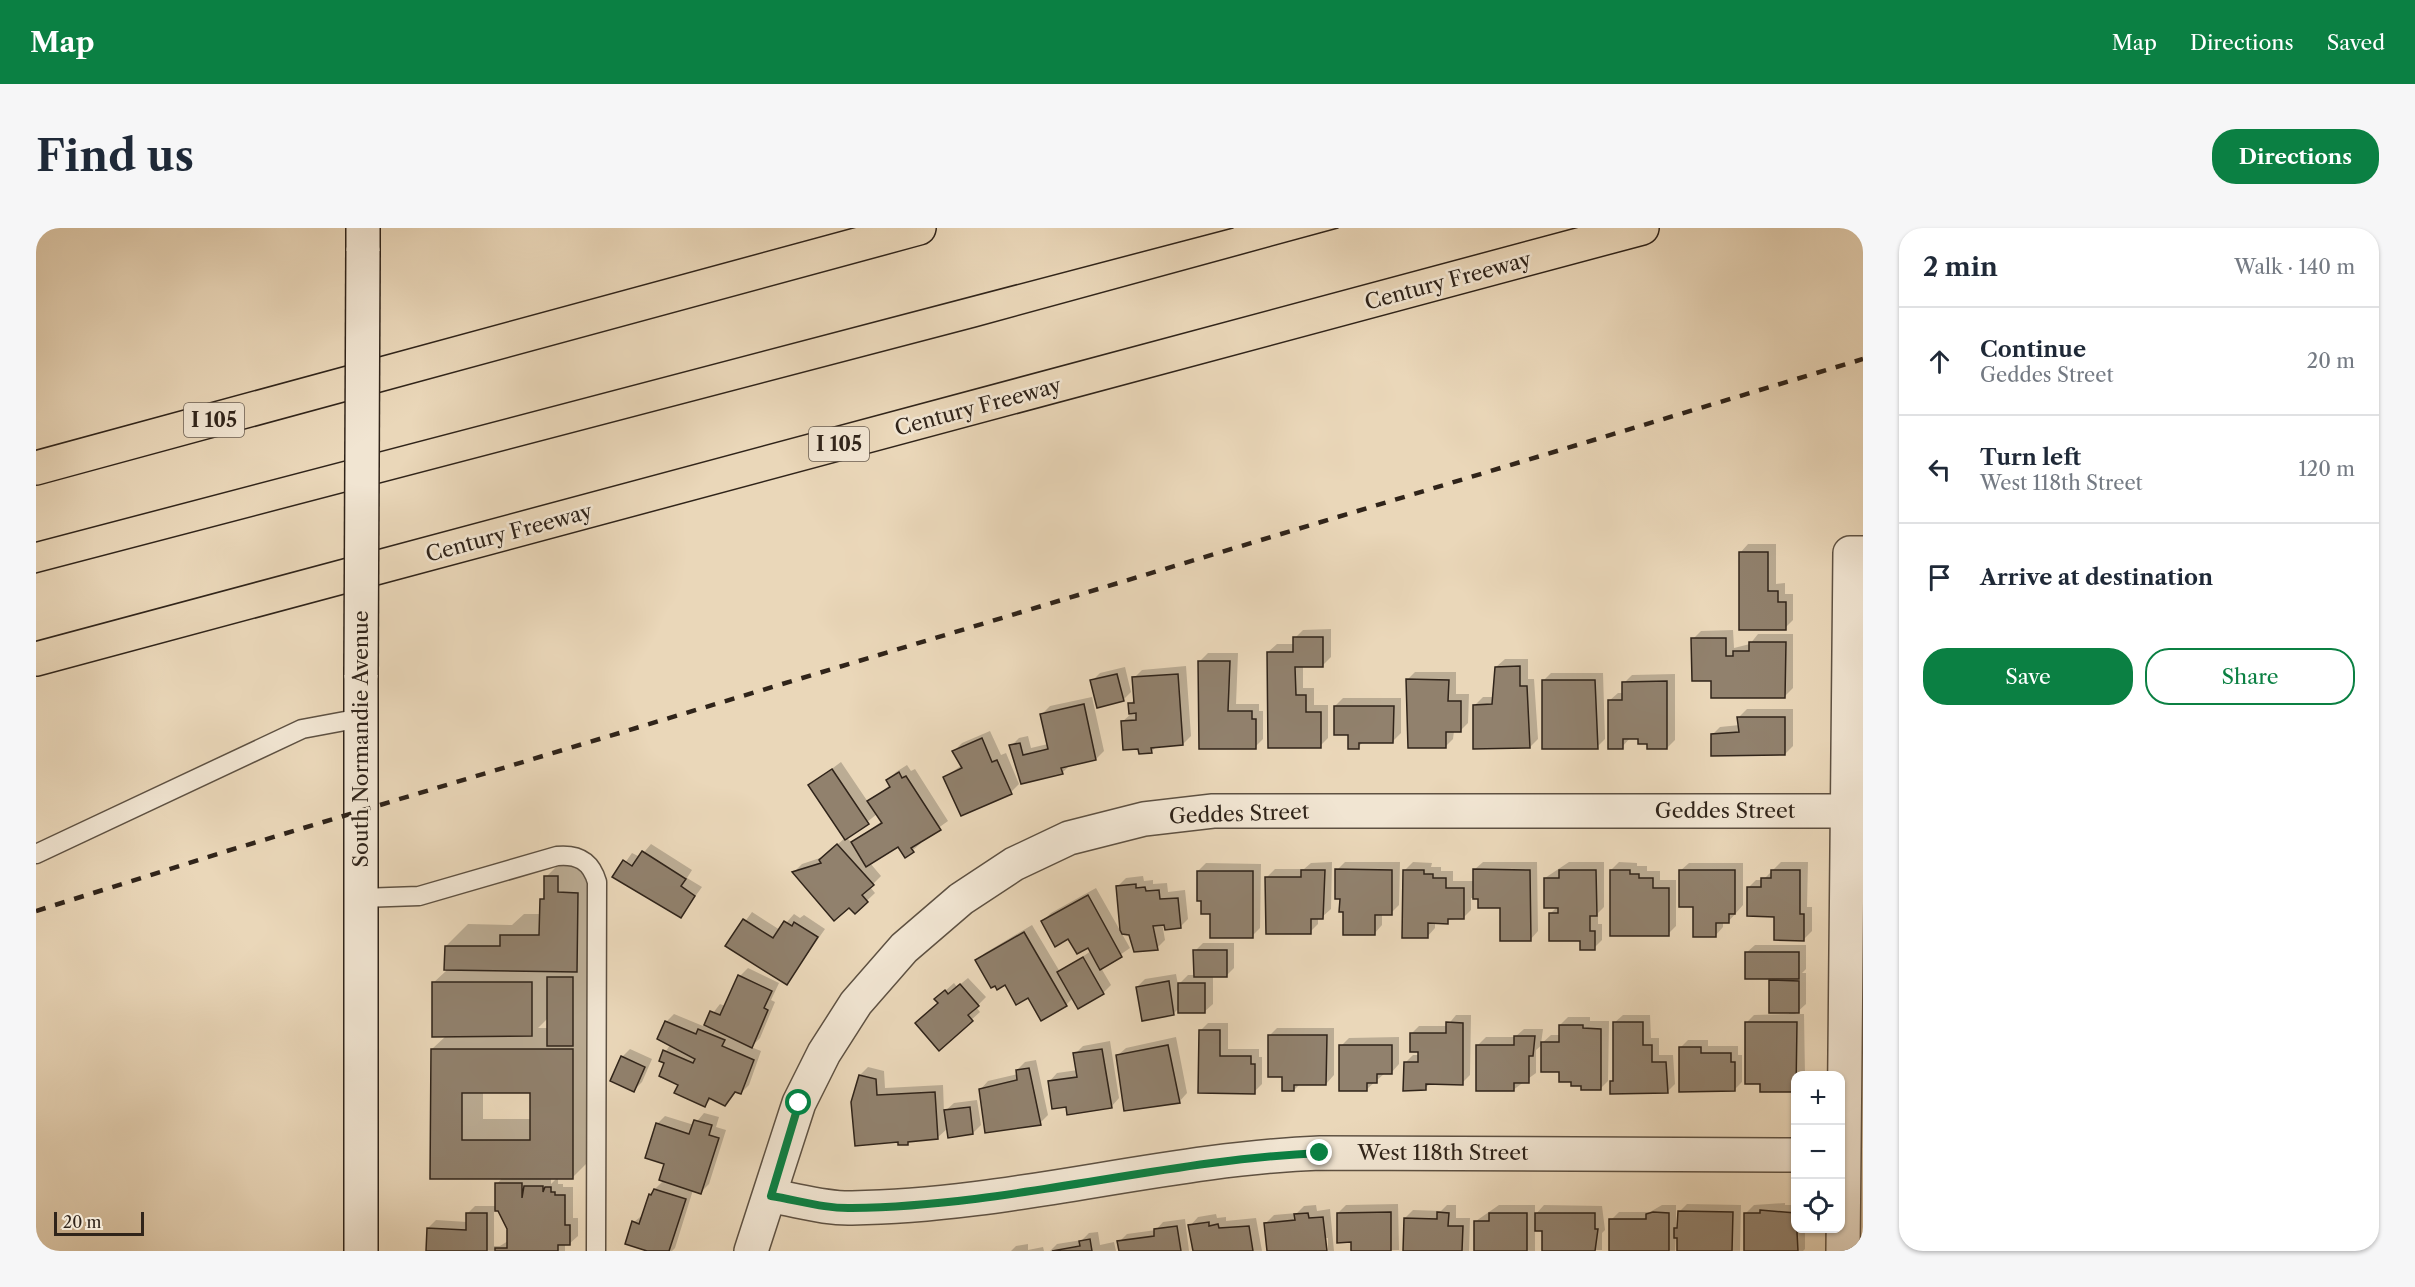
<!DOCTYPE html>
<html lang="en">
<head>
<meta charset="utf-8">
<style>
  :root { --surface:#fff; --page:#f6f6f7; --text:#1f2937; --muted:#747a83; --line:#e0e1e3; --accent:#0b8043 }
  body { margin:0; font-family:"Libre Caslon Text",serif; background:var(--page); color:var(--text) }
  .controls { position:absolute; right:18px; bottom:18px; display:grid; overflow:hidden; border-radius:12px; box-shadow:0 2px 4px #0004 }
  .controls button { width:54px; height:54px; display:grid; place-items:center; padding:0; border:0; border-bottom:2px solid var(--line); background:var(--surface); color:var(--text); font:30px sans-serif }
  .scale { position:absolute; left:18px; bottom:15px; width:90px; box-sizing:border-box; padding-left:6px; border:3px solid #30241a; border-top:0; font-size:16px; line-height:21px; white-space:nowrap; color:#30241a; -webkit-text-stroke:4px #f1e5d2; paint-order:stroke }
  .stop { position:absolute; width:18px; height:18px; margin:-14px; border:4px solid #0b8043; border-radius:50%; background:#fff }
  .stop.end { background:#0b8043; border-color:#fff; box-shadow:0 2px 6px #0008 }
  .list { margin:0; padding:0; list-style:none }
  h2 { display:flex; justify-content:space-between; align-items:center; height:78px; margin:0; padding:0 24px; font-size:26px }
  h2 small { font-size:20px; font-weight:400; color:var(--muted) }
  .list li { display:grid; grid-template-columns:39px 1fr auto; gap:18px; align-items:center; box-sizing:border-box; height:108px; padding:0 24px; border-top:2px solid var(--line) }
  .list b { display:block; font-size:22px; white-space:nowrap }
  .list p { margin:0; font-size:20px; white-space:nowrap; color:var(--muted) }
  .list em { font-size:20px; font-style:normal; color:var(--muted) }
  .actions { display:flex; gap:12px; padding:18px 24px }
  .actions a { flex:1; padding:14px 0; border:2px solid var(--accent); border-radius:24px; text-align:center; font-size:21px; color:var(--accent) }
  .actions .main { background:var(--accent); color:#fff }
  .icon { flex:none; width:33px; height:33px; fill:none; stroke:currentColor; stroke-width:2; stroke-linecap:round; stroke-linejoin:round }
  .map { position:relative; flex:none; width:1827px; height:1023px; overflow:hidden; border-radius:24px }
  header { display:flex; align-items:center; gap:36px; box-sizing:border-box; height:84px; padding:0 30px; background:var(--accent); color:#fff }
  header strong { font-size:28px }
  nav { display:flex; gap:33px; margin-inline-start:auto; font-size:21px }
  .intro { display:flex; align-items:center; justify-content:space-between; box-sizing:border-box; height:144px; padding:0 36px }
  h1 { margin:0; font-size:42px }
  .button { padding:15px 27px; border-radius:24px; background:var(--accent); color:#fff; font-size:21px; font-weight:700 }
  main { display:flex; gap:36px; padding:0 36px }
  aside { flex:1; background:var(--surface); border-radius:24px; box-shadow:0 2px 4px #0004 }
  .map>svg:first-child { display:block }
  .shadow { fill:#0003; fill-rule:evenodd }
  .building { fill:#91816d; stroke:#30241a; stroke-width:1.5; fill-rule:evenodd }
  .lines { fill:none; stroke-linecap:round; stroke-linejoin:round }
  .service-casing { stroke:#5e5142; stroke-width:21 }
  .minor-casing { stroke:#5e5142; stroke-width:36 }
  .secondary-casing { stroke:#30241a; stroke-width:36 }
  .motorway-casing { stroke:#30241a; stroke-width:36 }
  .service { stroke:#f1e5d2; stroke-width:18 }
  .minor { stroke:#f1e5d2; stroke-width:33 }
  .secondary { stroke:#f1e5d2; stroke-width:33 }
  .motorway { stroke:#ead7b9; stroke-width:33 }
  .tram { stroke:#30241a; stroke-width:1.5 }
  .rail { stroke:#30241a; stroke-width:4.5; stroke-dasharray:10 10; stroke-linecap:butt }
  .secondary-bridge-casing { stroke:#30241a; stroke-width:36; stroke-linecap:butt }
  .secondary-bridge { stroke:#f1e5d2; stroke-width:33 }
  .route { stroke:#0b8043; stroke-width:8 }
  .labels { text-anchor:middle; stroke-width:5; stroke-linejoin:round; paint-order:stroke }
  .shield { fill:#f1e5d2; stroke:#6a5e51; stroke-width:1.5 }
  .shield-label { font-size:20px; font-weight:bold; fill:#30241a }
  .street-label { font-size:21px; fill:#30241a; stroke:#f1e5d2 }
</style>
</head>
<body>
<header>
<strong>Map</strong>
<nav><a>Map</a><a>Directions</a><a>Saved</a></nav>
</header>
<div class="intro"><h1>Find us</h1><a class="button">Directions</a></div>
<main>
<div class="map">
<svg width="1827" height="1023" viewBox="0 0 1827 1023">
  <rect width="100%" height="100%" fill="#ead7b9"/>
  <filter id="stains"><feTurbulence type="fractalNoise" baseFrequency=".00333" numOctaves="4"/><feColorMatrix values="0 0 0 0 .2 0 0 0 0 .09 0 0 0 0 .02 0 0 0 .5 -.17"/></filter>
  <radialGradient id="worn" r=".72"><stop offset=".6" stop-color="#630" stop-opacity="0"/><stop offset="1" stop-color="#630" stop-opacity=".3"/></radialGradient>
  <g class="shadow">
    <path d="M1712,316H1740V356L1749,355V366H1757V392L1749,400L1704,325Z"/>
    <path d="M1295,401V429L1287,437H1267V460H1278V477H1292V510L1284,518L1232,424L1241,416H1259V410L1267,402Z"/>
    <path d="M1697,402L1698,420L1714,416L1722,406H1757V460L1749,468L1677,451L1657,411L1665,403Z"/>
    <path d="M1172,425H1202L1200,476H1223V483H1227V511L1219,519H1164V433Z"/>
    <path d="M1469,431H1492V451H1498L1502,511L1494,519L1438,478L1447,469H1458L1460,439Z"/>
    <path d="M1150,438L1155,508L1147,516L1121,518L1115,524L1087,493L1095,486L1094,476L1100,470L1098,450L1106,442Z"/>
    <path d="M1089,439L1095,464L1087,472L1056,453L1064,445Z"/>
    <path d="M1379,444H1420V466H1433L1432,495L1424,503H1418L1417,511L1409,519L1371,452Z"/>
    <path d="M1515,445H1567L1569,511L1561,519L1507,453Z"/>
    <path d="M1639,446V512L1631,520L1604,510H1594L1586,519L1573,473L1582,465H1588V455L1596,447Z"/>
    <path d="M1056,469L1068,523L1060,531L1034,537L1026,545L986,554L975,518L983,510L992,508L995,520L1012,516L1006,486L1014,478Z"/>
    <path d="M1307,470H1365V505L1357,513H1328L1322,519L1299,478Z"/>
    <path d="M1711,481H1757V518L1749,526L1676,507L1684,499L1704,497L1703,489Z"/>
    <path d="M954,503L965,527L970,525L983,556L975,564L909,549L926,537L918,523L926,515Z"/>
    <path d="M805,534L832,574L854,557L852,552L860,544L871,537L875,543L879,541L912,593L884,613L885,615L870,628L863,617L834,635L845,648L834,659L839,665L819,684L758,644L766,636L787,629L809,610L774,557ZM841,586L846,593L816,615L811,610Z"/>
    <path d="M615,616L656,642L651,650L666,659L645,688L579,649L596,625L604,629Z"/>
    <path d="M532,627H543V643L563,644L558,928L536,950H522V956H527V959H537V990H542V1008L533,1016H529V1023H392V1000L400,992L431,994V986L439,978H461V956L467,949H396V821L410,808L397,755L410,743V718L432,696L476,697L488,686H505L510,649ZM512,790V800H502ZM447,863H496V891H447ZM515,950H521L515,956ZM458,982H463L472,1001V1013L464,1018H458Z"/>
    <path d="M1296,634L1295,681L1286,689H1282V696L1274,704L1231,649L1239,641H1268L1275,635Z"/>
    <path d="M1309,634H1364L1363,677L1355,685H1346V697L1338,706L1308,683L1301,642Z"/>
    <path d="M1377,634L1396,635L1395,639H1405V643H1417V653H1438V642L1447,634H1501L1502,703L1494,712L1465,678L1444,670H1435V682L1427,690L1399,694V700L1391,709L1369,642Z"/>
    <path d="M1533,634H1568V679L1562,685V696H1566V712L1558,720L1514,686L1522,678L1509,650Z"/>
    <path d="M1583,634L1601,635V638H1611V643H1624V652H1640V698L1632,706L1575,642Z"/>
    <path d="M1745,634H1772L1771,679H1776V703L1768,711L1712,660L1720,652H1727Z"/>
    <path d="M1170,635L1225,636L1224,700L1216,708L1176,685L1162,643Z"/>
    <path d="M1653,635H1707V677L1692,694H1687V699L1679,708L1644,643Z"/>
    <path d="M1107,648L1108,653L1117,652V656L1131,655L1132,664L1149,662L1152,691L1144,699L1126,695L1129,712L1121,720L1082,658L1090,650Z"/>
    <path d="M1060,660L1094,720L1065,740L1075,757L1067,765L1037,770L1030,777L992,768L969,755L941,733L949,725L996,697L1024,744L1055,723L1053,718L1007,693L1015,685Z"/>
    <path d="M716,684L744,702L758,686L764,690L768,687L789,701L751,755L692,717Z"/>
    <path d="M1167,715H1198V740L1190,748H1177V776L1168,784L1144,779L1137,786L1101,759L1109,751L1140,746L1142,757L1152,747H1159V723Z"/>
    <path d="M1719,717H1770V741L1766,745H1770V776L1759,786H1768L1769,848L1725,854L1710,795L1718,787L1753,786V784L1735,753L1739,749L1710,725Z"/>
    <path d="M712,740L743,755L735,772L739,774L724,810L715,819L725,823L713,857L705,865L701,863L689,876L676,870L669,877L644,856L630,834L624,832L634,817L630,794L638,786L667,798L684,776L689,778L704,748Z"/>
    <path d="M932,750L950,769L940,779L944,784L903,821L904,775L900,771L918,755L921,759Z"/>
    <path d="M1420,787H1435L1434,847L1426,855H1395L1389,860L1369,835L1377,827H1384L1375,806L1383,798H1411Z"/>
    <path d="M1587,787H1614L1615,810H1623V827H1637L1639,856L1631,864L1576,854L1579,851L1578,795Z"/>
    <path d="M1532,789H1554V793H1573L1572,853L1564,861L1537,853L1507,816L1500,822V845L1477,862L1442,817L1450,809H1479L1488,801H1507L1505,816L1515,807H1524V797Z"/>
    <path d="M1172,795H1192V821H1223V829H1226V856L1218,864H1164V803Z"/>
    <path d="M1241,800H1298V847L1290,856H1264L1258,862L1248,848L1233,808Z"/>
    <path d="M1140,809L1151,865L1143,874L1081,828L1090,820Z"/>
    <path d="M1363,809V836L1355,845H1349L1331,861L1305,818L1313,810Z"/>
    <path d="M1652,812H1672V818H1702V827H1706V854L1698,862L1644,820Z"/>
    <path d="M1074,813L1083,870L1075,879L1031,878L1013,854L1021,845L1042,842L1039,826L1047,818Z"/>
    <path d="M594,821L616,831L606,854L598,862L586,829Z"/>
    <path d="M1000,832L1012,887L1004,895L944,862L952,853L982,846L981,842L989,834Z"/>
    <path d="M832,839L848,843L849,860L907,857L908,884L918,875L941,872L945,897L937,905L912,900L901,910L875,912L871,915L824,847Z"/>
    <path d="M668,885L683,889L680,899L690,902L673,956L665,964L657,962L639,1020L636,1023H616L598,994L608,986L614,966L628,952L630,935L621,896L629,888L658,897Z"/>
    <path d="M1749,975V977H1760V1000H1769V1021L1767,1023H1710V985L1718,977Z"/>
    <path d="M1362,976L1363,1022L1317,1023V1013L1302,985L1310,977Z"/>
    <path d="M1651,976L1705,977L1704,1023H1642V1005H1640L1639,1023H1574L1575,992L1583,984H1614L1626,977H1640V1001L1643,998V984Z"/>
    <path d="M1280,977L1281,983L1294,981L1298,1023H1292V1010H1289V1023H1233L1230,995L1238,987L1261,985L1268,978Z"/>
    <path d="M1411,977H1420V990H1434L1433,1023H1368L1369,990L1377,982L1405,983Z"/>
    <path d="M1463,977H1499V987L1508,977L1566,978L1569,1002L1566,1005V1022L1507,1023V1002H1499V1023H1440V993Z"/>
    <path d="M1180,986L1181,990L1190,989V993L1220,990L1226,1023H1158L1154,998L1162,989Z"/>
    <path d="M1149,991L1153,1023H1084L1083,1014L1091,1006L1120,1002L1127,994Z"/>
    <path d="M1062,1004L1064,1017L1078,1014L1080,1023H1014L1021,1016L1046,1012L1053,1005Z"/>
    <path d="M992,1016V1022L1007,1019L1008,1023H975L980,1018Z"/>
  </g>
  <g class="building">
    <path d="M1703,324H1732V363H1742V374H1750V402H1703Z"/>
    <path d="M1257,409H1287V439H1259L1260,467H1270V484H1285V520H1232L1231,424H1257Z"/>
    <path d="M1655,410H1690V428H1697V423H1713V414H1750L1749,470H1675V453H1656Z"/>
    <path d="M1162,433H1194L1192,483H1216V491H1220V521H1163Z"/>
    <path d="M1484,438V458H1491L1494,520L1437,521V477L1456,476L1459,439Z"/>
    <path d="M1081,446L1088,473L1061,480L1054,452Z"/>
    <path d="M1142,446L1147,517L1115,520L1116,525L1103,526L1102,521L1087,522L1085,493L1100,492V485L1093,486L1092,475H1098L1096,449Z"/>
    <path d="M1370,451L1413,452L1412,473H1425V504H1410V520H1372Z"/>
    <path d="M1506,452H1559L1562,521H1506Z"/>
    <path d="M1631,453V521H1611V516H1602V511H1587V521H1572V472H1586V454Z"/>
    <path d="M1048,476L1060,532L1025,540L1027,546L985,556L973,517L984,515L987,527L1012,521L1004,486Z"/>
    <path d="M1298,478H1358L1357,515H1323V521H1312V507H1298Z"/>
    <path d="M1701,489H1749V527L1675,528V506L1703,504Z"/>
    <path d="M946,510L956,534L961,532L976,566L925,588L907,549L926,540L916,523Z"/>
    <path d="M796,541L833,596L809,612L772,557Z"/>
    <path d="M863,544L866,550L870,548L905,602L875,620L878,624L869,630L862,619L830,639L815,614L846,595L831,573L854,559L850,552Z"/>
    <path d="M801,616L838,657L826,667L832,674L819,686L813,680L798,693L756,644L785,635L783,632Z"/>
    <path d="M606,623L650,651L645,658L659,668L645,690L576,649L587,632L596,638Z"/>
    <path d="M1299,641L1356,642V687H1339V707H1307V684H1303L1304,671H1299Z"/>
    <path d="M1437,641L1494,642L1495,713H1464V680H1442V671H1437Z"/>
    <path d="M1265,642H1289L1287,691H1275V706H1230L1229,649H1265Z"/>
    <path d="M1367,642H1388V646H1397V650H1410V660H1428V691H1412V696L1392,695V710H1366Z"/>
    <path d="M1523,642H1560L1561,688H1554V703H1559V722H1544V713H1513V685H1522V680H1508V650H1523Z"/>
    <path d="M1574,642H1594V646H1603V650H1617V660H1633V708H1574Z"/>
    <path d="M1643,642H1699V686H1693V695H1680V709H1657V679H1643Z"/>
    <path d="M1735,642H1764V686H1768V713L1738,712V689L1711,688V659H1725V650H1735Z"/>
    <path d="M1161,643H1217V710H1174V686H1165V673H1161Z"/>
    <path d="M508,648H522V664L542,665L541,744L408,742L409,718H464V707H503L504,671H508Z"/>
    <path d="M1100,656V660L1109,659L1110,663L1123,662L1124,671L1142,670L1145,700L1129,702L1128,697L1117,698L1122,722L1098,724L1093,707L1086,706L1084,702L1080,658Z"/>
    <path d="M1052,667L1086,729L1064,742L1052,720L1041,726L1032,711L1019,719L1005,693Z"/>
    <path d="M707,691L737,710L748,693L756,698L758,694L782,709L751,757L689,718Z"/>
    <path d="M988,704L1031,778L1005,793L992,770L980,777L969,757L961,762L959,758L955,760L939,732Z"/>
    <path d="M1157,722H1191V749H1158Z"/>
    <rect x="1709" y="724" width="54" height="27"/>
    <path d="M1047,729L1068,766L1042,781L1021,744Z"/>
    <path d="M702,747L736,763L728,780L732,782L716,820L668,797L674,783L684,787Z"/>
    <rect x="511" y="749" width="26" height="69"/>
    <path d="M1733,752L1763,753V785H1733Z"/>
    <path d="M1133,753L1138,787L1106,793L1100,759Z"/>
    <path d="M396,754H496V808L396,809Z"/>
    <rect x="1142" y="755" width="27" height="30"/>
    <path d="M924,756L943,778L932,787L937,793L903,823L879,795L902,775L898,771L909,762L912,766Z"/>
    <path d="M629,793L660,806L662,801L689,812L686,818L718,832L705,866L699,864L689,878L673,870L669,879L638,865L642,857L623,848L628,835L623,833L627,822L657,835L659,831L621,811Z"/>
    <path d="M1410,794L1427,795V857L1390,856V862L1367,863L1368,834H1382V824H1374V805H1410Z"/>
    <path d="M1577,794H1607V817H1616V834H1630L1632,865L1574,866V853H1577Z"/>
    <path d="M1709,794H1761L1760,864H1724V856H1709Z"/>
    <path d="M1523,797H1547V800L1565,801V862H1545V858H1535V854H1523V844H1505V814H1523Z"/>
    <path d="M1163,802H1184V828H1215V836H1219V866L1162,865Z"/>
    <path d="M1232,807H1291L1290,857H1258V863H1246V849H1232Z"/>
    <path d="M1478,808H1499L1497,828H1493V855H1478V863H1440V817H1478Z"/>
    <path d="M1132,817L1144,875L1088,883L1080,827Z"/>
    <path d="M1303,817H1356V846H1341V855H1331V863H1303Z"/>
    <path d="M1643,819H1665V825H1695V834H1699V863L1643,864Z"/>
    <path d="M395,821H537V951H394ZM426,865H494V912H426Z"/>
    <path d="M1066,821L1076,880L1031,887L1030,879L1016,881L1012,853L1041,849L1037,825Z"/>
    <path d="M585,828L609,839L598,864L574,853Z"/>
    <path d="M993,840L1005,897L949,905L943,861L981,852L980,842Z"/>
    <path d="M823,847L840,851L841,867L899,864L902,911L872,914V917H862V914L819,918L815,874Z"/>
    <path d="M934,879L937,906L912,910L908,882Z"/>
    <path d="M658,892L676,897L673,907L683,910L665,966L623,952L628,936L609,930L620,895L653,906Z"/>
    <path d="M459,955H486V970L488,958H507V964L509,959H515V964H519V967H529V997H534V1017H522V1023H459V1020H471V1001L462,983H459Z"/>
    <path d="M618,961L650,971L633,1023H611L589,1016L596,993L603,996L613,966L615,967Z"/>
    <path d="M1724,982L1760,985L1762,1023H1708V985H1724Z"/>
    <path d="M1642,983L1697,984L1696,1023H1641V1010H1638V1000H1641Z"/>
    <path d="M1355,984V1023H1315V1014L1301,1015V985Z"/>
    <path d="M1401,984L1413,985L1412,998H1427L1426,1023H1367L1368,990L1401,991Z"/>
    <path d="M1617,984L1633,985V1023H1573V991H1610V986Z"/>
    <path d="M430,985H451V1023H390L391,1000L430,1002Z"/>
    <path d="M1272,985L1273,990L1287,989L1291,1023H1231L1228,995L1259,992L1258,986Z"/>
    <path d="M1453,985H1491V1023H1438V993H1453Z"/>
    <path d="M1499,985H1559V1001H1562L1559,1023H1506V1003H1499Z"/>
    <path d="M1173,994V998L1182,996L1183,1000L1213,998L1217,1023H1157L1152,997Z"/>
    <path d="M1141,998L1145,1023H1083L1081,1013L1118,1008V1001Z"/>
    <path d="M1054,1011L1056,1023H1016L1044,1018L1043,1013Z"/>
  </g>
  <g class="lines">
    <g class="service-casing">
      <g id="service">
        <path d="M0,626L266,501L325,490"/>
        <path d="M325,670L383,668L521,628C542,626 555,633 561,654L560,1023"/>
      </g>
    </g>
    <g class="minor-casing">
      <g id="minor">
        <path d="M735,968C761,972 790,981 816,980C974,978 1127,931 1284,925L1760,927"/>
        <path d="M715,1023L763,875L788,825L820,775L868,720L925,671L978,636L1033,610L1108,591L1177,583H1811"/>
        <path d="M1807,1023L1814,325H1827"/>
      </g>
    </g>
    <g class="secondary-casing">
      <g id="secondary">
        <path d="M327,23V0"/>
        <path d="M325,1023V447"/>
      </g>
    </g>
    <g class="motorway-casing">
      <g id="motorway">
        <path d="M0,240L883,0"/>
        <path d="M0,431L1606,0"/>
      </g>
    </g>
    <use href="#service" class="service"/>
    <use href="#minor" class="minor"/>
    <use href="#secondary" class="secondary"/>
    <use href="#motorway" class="motorway"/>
    <g class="tram">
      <path d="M0,314L1197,0"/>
      <path d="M0,345L940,99L1302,0"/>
    </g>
    <path class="rail" d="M0,683L191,623L1827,131"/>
    <g class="secondary-bridge-casing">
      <path id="secondary-bridge" d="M325,447L327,23"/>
    </g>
    <use href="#secondary-bridge" class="secondary-bridge"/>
  </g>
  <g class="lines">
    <path class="route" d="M763,875L735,968C761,972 790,981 816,980C974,978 1127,932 1284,925"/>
  </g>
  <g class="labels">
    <g class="shield">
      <rect x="148" y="175" width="60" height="34" rx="4.5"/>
      <rect x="773" y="199" width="60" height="34" rx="4.5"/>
    </g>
    <g class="shield-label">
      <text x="178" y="199">I 105</text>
      <text x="803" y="223">I 105</text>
    </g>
    <g class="street-label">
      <text transform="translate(1412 53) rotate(-15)" y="7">Century Freeway</text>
      <text transform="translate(942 179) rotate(-15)" y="7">Century Freeway</text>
      <text transform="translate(473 305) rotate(-15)" y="7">Century Freeway</text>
      <text transform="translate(325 511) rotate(-90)" y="7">South Normandie Avenue</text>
      <text x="1689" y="590">Geddes Street</text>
      <text transform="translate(1203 586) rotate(-2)" y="7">Geddes Street</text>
      <text x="1407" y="932">West 118th Street</text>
    </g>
  </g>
  <rect width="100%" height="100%" filter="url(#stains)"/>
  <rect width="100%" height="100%" fill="url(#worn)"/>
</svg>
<div class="controls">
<button>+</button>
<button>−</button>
<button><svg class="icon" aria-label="locate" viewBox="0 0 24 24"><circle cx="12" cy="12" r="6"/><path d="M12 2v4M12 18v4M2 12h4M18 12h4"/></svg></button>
</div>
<div class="scale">20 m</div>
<div class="stop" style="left:763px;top:875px"></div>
<div class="stop end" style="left:1284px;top:925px"></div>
</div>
<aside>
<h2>2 min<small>Walk · 140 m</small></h2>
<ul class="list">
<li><svg class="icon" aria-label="ahead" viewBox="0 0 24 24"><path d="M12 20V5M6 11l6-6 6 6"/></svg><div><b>Continue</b><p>Geddes Street</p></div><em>20 m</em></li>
<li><svg class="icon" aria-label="left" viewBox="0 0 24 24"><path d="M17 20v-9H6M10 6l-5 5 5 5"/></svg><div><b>Turn left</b><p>West 118th Street</p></div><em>120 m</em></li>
<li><svg class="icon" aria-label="arrive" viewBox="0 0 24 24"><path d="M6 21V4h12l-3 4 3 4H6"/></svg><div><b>Arrive at destination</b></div></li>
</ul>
<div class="actions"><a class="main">Save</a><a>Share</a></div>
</aside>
</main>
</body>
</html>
